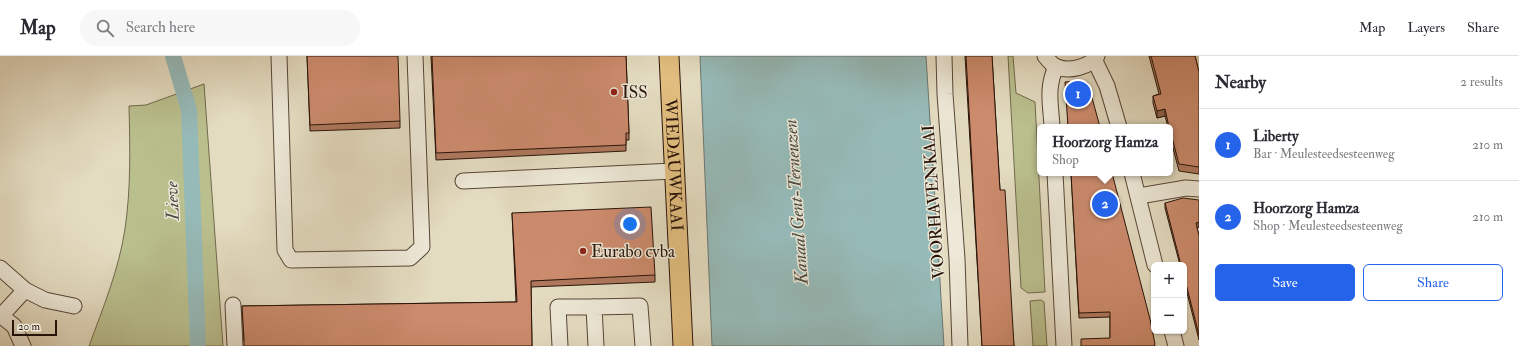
<!DOCTYPE html>
<html lang="en">
<head>
<meta charset="utf-8">
<style>
  :root { --surface:#fff; --page:#f7f7f7; --text:#2b2b33; --muted:#7c7c81; --line:#e1e1e2; --accent:#2563eb }
  body { margin:0; font-family:"IM FELL Double Pica",serif; background:var(--page); color:var(--text) }
  .controls { position:absolute; right:12px; bottom:12px; display:grid; overflow:hidden; border-radius:6px; box-shadow:0 1px 3px #0004 }
  .controls button { width:36px; height:36px; display:grid; place-items:center; padding:0; border:0; border-bottom:1px solid var(--line); background:var(--surface); color:var(--text); font:20px sans-serif }
  .scale { position:absolute; left:12px; bottom:10px; width:45px; box-sizing:border-box; padding-left:4px; border:2px solid #281309; border-top:0; font-size:11px; line-height:14px; white-space:nowrap; color:#281309; -webkit-text-stroke:3px #ede8d7; paint-order:stroke }
  .you { position:absolute; left:630px; top:168px; width:14px; height:14px; margin:-10px; border:3px solid #fff; border-radius:50%; background:#1a73e8; box-shadow:0 0 0 6px #1a73e833 }
  .badge { display:grid; place-items:center; width:26px; height:26px; border-radius:50%; background:var(--accent); color:#fff; font-size:13px; font-weight:700 }
  .pin { position:absolute; translate:-50% -50%; border:2px solid #fff; box-shadow:0 1px 4px #0006 }
  .popup { position:absolute; left:1037px; top:68px; width:136px; height:52px; box-sizing:border-box; display:grid; place-content:center; border-radius:6px; background:var(--surface); filter:drop-shadow(0 1px 3px #0005); font-size:13px; white-space:nowrap; color:var(--muted) }
  .popup b { font-size:15px; color:var(--text) }
  .popup::after { content:''; position:absolute; left:50%; top:100%; margin-left:-8px; border:8px solid transparent; border-top-color:var(--surface) }
  .list { margin:0; padding:0; list-style:none }
  h2 { display:flex; justify-content:space-between; align-items:center; height:52px; margin:0; padding:0 16px; font-size:17px }
  h2 small { font-size:13px; font-weight:400; color:var(--muted) }
  .list li { display:grid; grid-template-columns:26px 1fr auto; gap:12px; align-items:center; box-sizing:border-box; height:72px; padding:0 16px; border-top:1px solid var(--line) }
  .list b { display:block; font-size:15px; white-space:nowrap }
  .list p { margin:0; font-size:13px; white-space:nowrap; color:var(--muted) }
  .list em { font-size:13px; font-style:normal; color:var(--muted) }
  .actions { display:flex; gap:8px; padding:12px 16px }
  .actions a { flex:1; padding:9px 0; border:1px solid var(--accent); border-radius:6px; text-align:center; font-size:14px; color:var(--accent) }
  .actions .main { background:var(--accent); color:#fff }
  .icon { flex:none; width:22px; height:22px; fill:none; stroke:currentColor; stroke-width:2; stroke-linecap:round; stroke-linejoin:round }
  .map { position:relative; flex:none; width:1199px; height:290px; overflow:hidden }
  header { display:flex; align-items:center; gap:24px; box-sizing:border-box; height:56px; padding:0 20px; background:var(--surface); border-bottom:1px solid var(--line) }
  header strong { font-size:19px }
  nav { display:flex; gap:22px; margin-inline-start:auto; font-size:14px }
  .search { width:280px; height:36px; background:var(--page); display:flex; align-items:center; gap:10px; box-sizing:border-box; padding:0 14px; border-radius:22px; color:var(--muted); font-size:15px }
  main { display:flex }
  aside { flex:1; background:var(--surface) }
  .map>svg:first-child { display:block }
  .green { fill:#babf8e; stroke:#71694c }
  .water { fill:#96bab8; stroke:#6a7772 }
  .lines { fill:none; stroke-linecap:round; stroke-linejoin:round }
  .canal { stroke:#96bab8; stroke-width:16 }
  .minor-casing { stroke:#574537; stroke-width:17 }
  .major-casing { stroke:#281309; stroke-width:21 }
  .minor { stroke:#ede8d7; stroke-width:15 }
  .major { stroke:#e2be80; stroke-width:19 }
  .wall { fill:#af785e; stroke:#281309 }
  .shaded-wall { fill:#8f614c; stroke:#281309 }
  .building { fill:#cc8b6d; stroke:#281309 }
  .poi-dot { fill:#8f2418; stroke:#ede8d7; stroke-width:1.5 }
  .labels { text-anchor:middle; stroke-width:3; stroke-linejoin:round; paint-order:stroke }
  .poi-label { font-size:17px; fill:#281309; stroke:#ede8d7; text-anchor:start }
  .street-label { font-size:17px; fill:#281309; stroke:#ede8d7 }
  .water-label { font-size:18px; font-style:italic; fill:#4e4d46; stroke:#ede8d7 }
</style>
</head>
<body>
<header>
<strong>Map</strong>
<div class="search"><svg class="icon" aria-label="search" viewBox="0 0 24 24"><circle cx="10" cy="10" r="6"/><path d="M15 15l6 6"/></svg>Search here</div>
<nav><a>Map</a><a>Layers</a><a>Share</a></nav>
</header>
<main>
<div class="map">
<svg width="1199" height="290" viewBox="0 0 1199 290">
  <rect width="100%" height="100%" fill="#e4dcc1"/>
  <filter id="stains"><feTurbulence type="fractalNoise" baseFrequency=".005" numOctaves="4"/><feColorMatrix values="0 0 0 0 .2 0 0 0 0 .09 0 0 0 0 .02 0 0 0 .5 -.17"/></filter>
  <radialGradient id="worn" r=".72"><stop offset=".6" stop-color="#630" stop-opacity="0"/><stop offset="1" stop-color="#630" stop-opacity=".3"/></radialGradient>
  <g class="green">
    <path d="M1008,0H1013L1016,37L1035,46L1045,236L1028,237L1021,232Z"/>
    <path d="M204,28L223,290H89C103,252 119,213 125,173C131,132 130,92 129,50L146,49Z"/>
    <path d="M1041,244L1044,246L1047,290H1033L1030,245Z"/>
  </g>
  <path class="water" d="M700,0H926L944,290H712Z"/>
  <g class="lines">
    <path class="canal" d="M173,0L189,54L198,290"/>
    <g class="minor-casing">
      <g id="minor">
        <path d="M279,0L285,194L291,204L410,202L422,191L415,0"/>
        <path d="M944,0L945,38L957,203L960,290"/>
        <path d="M1045,0C1048,4 1052,9 1057,11C1069,16 1090,11 1097,0"/>
        <path d="M1094,3L1107,30L1119,71"/>
        <path d="M1052,71C1051,49 1046,32 1056,11"/>
        <path d="M1055,117L1064,290"/>
        <path d="M1132,117L1155,209"/>
        <path d="M463,125L674,115"/>
        <path d="M1139,140L1186,132L1199,133"/>
        <path d="M0,212L25,234L45,244L74,250"/>
        <path d="M233,249L235,290"/>
        <path d="M0,259L14,270L23,290"/>
        <path d="M1,260L25,234"/>
        <path d="M1172,275L1176,290"/>
        <path d="M560,290L558,251H594"/>
        <path d="M596,290L594,251L640,250L643,290"/>
      </g>
    </g>
    <g class="major-casing">
      <g id="major">
        <path id="s1" d="M669,0L683,290"/>
      </g>
    </g>
    <use href="#minor" class="minor"/>
    <use href="#major" class="major"/>
  </g>
  <g class="wall">
    <path d="M307,0L400,65V72L310,75Z"/>
    <path d="M431,0H626L629,77V84H626V95L436,104Z"/>
    <path d="M965,0H992L1000,134L1014,290H982Z"/>
    <path d="M1149,0H1195L1199,16V118L1179,115L1170,81V71H1168L1165,60L1157,62L1153,47V40L1159,38Z"/>
    <path d="M1071,117L1155,290L1110,282V261L1079,262Z"/>
    <path d="M1165,147L1199,171L1197,172L1199,180V284L1184,225V209H1180L1165,152Z"/>
    <path d="M512,157L655,219V226L531,231L532,290L244,286L242,250L516,246Z"/>
  </g>
  <g class="shaded-wall">
    <path d="M1165,53V60L1157,62V55Z"/>
    <path d="M1199,166V171L1196,172V167Z"/>
  </g>
  <g class="building">
    <path d="M307,0H398L400,65L310,69Z"/>
    <path d="M432,0H626L629,77H626V89L436,97Z"/>
    <path d="M966,0H992L1000,134H1005L1014,290H982Z"/>
    <path d="M1151,0H1195L1199,16V111L1179,108L1170,74V71H1169L1165,53L1157,55L1153,40L1161,38Z"/>
    <path d="M1084,25L1088,27L1100,71H1068L1065,26Z"/>
    <path d="M1071,117H1112L1150,263L1155,288L1154,290H1081V283L1110,282V256L1079,257Z"/>
    <path d="M1183,142L1199,144V166L1196,167L1199,180V279L1184,220V209H1181L1165,147Z"/>
    <path d="M651,151L655,219L531,225L532,290H244V283L242,250L517,246L512,157Z"/>
  </g>
  <g class="poi-dot">
    <circle cx="614" cy="36" r="4"/>
    <circle cx="583" cy="195" r="4"/>
  </g>
  <g class="labels">
    <g class="poi-label">
      <text x="622" y="42">ISS</text>
      <text x="591" y="201">Eurabo cvba</text>
    </g>
    <g class="street-label">
      <text dy="6" stroke="none"><textPath href="#s1" startOffset="109">WIEDAUWKAAI</textPath></text>
      <text transform="translate(933 146) rotate(-94)" y="6">VOORHAVENKAAI</text>
    </g>
    <g class="water-label">
      <text transform="translate(172 145) rotate(-92)" y="6">Lieve</text>
      <text transform="translate(796 146) rotate(-94)" y="6">Kanaal Gent-Terneuzen</text>
    </g>
  </g>
  <rect width="100%" height="100%" filter="url(#stains)"/>
  <rect width="100%" height="100%" fill="url(#worn)"/>
</svg>
<div class="controls">
<button>+</button>
<button>−</button>
</div>
<div class="scale">20 m</div>
<div class="you"></div>
<div class="pin badge" style="left:1078px;top:38px">1</div>
<div class="pin badge" style="left:1105px;top:148px">2</div>
<div class="popup"><b>Hoorzorg Hamza</b>Shop</div>
</div>
<aside>
<h2>Nearby<small>2 results</small></h2>
<ul class="list">
<li><span class="badge">1</span><div><b>Liberty</b><p>Bar · Meulesteedsesteenweg</p></div><em>210 m</em></li>
<li><span class="badge">2</span><div><b>Hoorzorg Hamza</b><p>Shop · Meulesteedsesteenweg</p></div><em>210 m</em></li>
</ul>
<div class="actions"><a class="main">Save</a><a>Share</a></div>
</aside>
</main>
</body>
</html>
